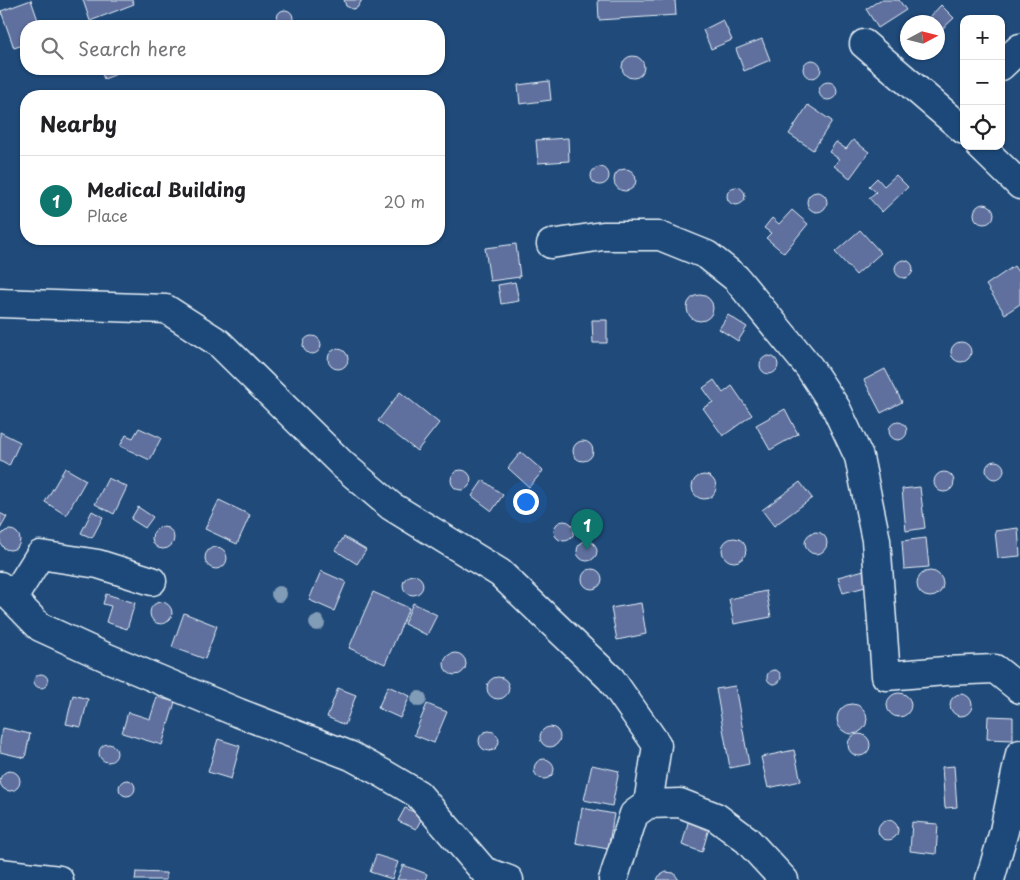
<!DOCTYPE html>
<html lang="en">
<head>
<meta charset="utf-8">
<style>
  :root { --surface:#fff; --page:#f6f6f6; --text:#202124; --muted:#757577; --line:#e0e0e0; --accent:#0f766e }
  body { margin:0; font-family:"Playpen Sans",sans-serif; background:var(--page); color:var(--text) }
  .controls { position:absolute; right:15px; top:15px; display:grid; overflow:hidden; border-radius:10px; box-shadow:0 1px 4px #0004 }
  .controls button { width:45px; height:45px; display:grid; place-items:center; padding:0; border:0; border-bottom:1px solid var(--line); background:var(--surface); color:var(--text); font:25px sans-serif }
  .compass { position:absolute; left:900px; top:15px; width:45px; height:45px; border-radius:50%; background:var(--surface); box-shadow:0 1px 4px #0004; rotate:83deg }
  .you { position:absolute; left:525px; top:501px; width:18px; height:18px; margin:-12px; border:4px solid #fff; border-radius:50%; background:#1a73e8; box-shadow:0 0 0 8px #1a73e833 }
  .badge { display:grid; place-items:center; width:32px; height:32px; border-radius:50%; background:var(--accent); color:#fff; font-size:16px; font-weight:700 }
  .pin { position:absolute; translate:-50% -41px; filter:drop-shadow(0 1px 2px #0008) }
  .pin::after { content:''; position:absolute; top:26px; width:18px; height:15px; background:inherit; clip-path:polygon(0 0,100% 0,50% 100%) }
  .list { margin:0; padding:0; list-style:none }
  h2 { display:flex; justify-content:space-between; align-items:center; height:65px; margin:0; padding:0 20px; font-size:21px }
  h2 small { font-size:16px; font-weight:400; color:var(--muted) }
  .list li { display:grid; grid-template-columns:32px 1fr auto; gap:15px; align-items:center; box-sizing:border-box; height:90px; padding:0 20px; border-top:1px solid var(--line) }
  .list b { display:block; font-size:19px; white-space:nowrap }
  .list p { margin:0; font-size:16px; white-space:nowrap; color:var(--muted) }
  .list em { font-size:16px; font-style:normal; color:var(--muted) }
  .icon { flex:none; width:28px; height:28px; fill:none; stroke:currentColor; stroke-width:2; stroke-linecap:round; stroke-linejoin:round }
  .map { position:relative; flex:none; width:1020px; height:880px; overflow:hidden }
  .search { position:absolute; background:var(--surface); box-shadow:0 1px 4px #0004; left:20px; top:20px; width:425px; height:55px; display:flex; align-items:center; gap:12px; box-sizing:border-box; padding:0 18px; border-radius:20px; color:var(--muted); font-size:19px }
  .panel { position:absolute; background:var(--surface); box-shadow:0 1px 4px #0004; left:20px; top:90px; width:425px; height:155px; border-radius:20px }
  .map>svg:first-child { display:block }
  .building { fill:#5e6f9e; stroke:#e8f1f8 }
  .lines { fill:none; stroke-linecap:round; stroke-linejoin:round }
  .minor-casing { stroke:#e8f1f8; stroke-width:31 }
  .minor { stroke:#1f4a7a; stroke-width:28 }
  .tree { fill:#819cb6 }
</style>
</head>
<body>
<div class="map">
<svg width="1020" height="880" viewBox="0 0 1020 880">
  <rect width="100%" height="100%" fill="#1f4a7a"/>
  <filter id="ink" filterUnits="userSpaceOnUse"><feTurbulence type="fractalNoise" baseFrequency=".02" numOctaves="2"/><feDisplacementMap in="SourceGraphic" scale="10" xChannelSelector="R" yChannelSelector="G"/><feConvolveMatrix kernelMatrix="1 2 1 2 8 2 1 2 1" color-interpolation-filters="sRGB"/></filter>
  <g filter="url(#ink)">
    <g class="building">
      <path d="M31,0L40,26H26V44L14,48L1,11Z"/>
      <path d="M83,0H132L134,4L90,21Z"/>
      <path d="M344,0H362L357,8L352,9L346,6Z"/>
      <path d="M598,0H675L676,15L599,20Z"/>
      <path d="M880,0H899L906,10L878,28L866,9Z"/>
      <path d="M941,5L954,18L940,31L938,29V22H931L928,19Z"/>
      <circle cx="285" cy="18" r="8"/>
      <path d="M723,20L732,40L711,49L703,30Z"/>
      <path d="M762,39L770,60L744,71L736,49Z"/>
      <circle cx="633" cy="67" r="11"/>
      <circle cx="812" cy="69" r="9"/>
      <path d="M100,69H130L104,79Z"/>
      <path d="M549,81L551,100L520,104L518,85Z"/>
      <circle cx="828" cy="91" r="9"/>
      <path d="M808,105L832,121L813,150L789,134Z"/>
      <path d="M568,138L569,161L538,163L536,140Z"/>
      <path d="M853,140L869,152L850,178L834,166L839,159L829,152L836,142L846,149Z"/>
      <circle cx="600" cy="176" r="9"/>
      <circle cx="625" cy="180" r="11"/>
      <path d="M896,175L908,187L882,212L869,198L876,192L869,186L877,178L884,186Z"/>
      <circle cx="736" cy="196" r="9"/>
      <circle cx="817" cy="202" r="10"/>
      <circle cx="984" cy="214" r="10"/>
      <path d="M792,210L808,224L784,253L766,238L771,233L764,228L772,218L779,224Z"/>
      <path d="M860,230L881,253L856,275L835,252Z"/>
      <path d="M516,244L520,277L490,281L485,248Z"/>
      <circle cx="904" cy="269" r="9"/>
      <path d="M1014,266L1020,275V304L1005,314L986,285Z"/>
      <path d="M515,282L519,301L501,304L498,285Z"/>
      <circle cx="700" cy="308" r="13"/>
      <path d="M728,315L747,327L738,341L719,329Z"/>
      <path d="M592,320H607V343H593Z"/>
      <circle cx="312" cy="345" r="9"/>
      <circle cx="961" cy="352" r="10"/>
      <circle cx="338" cy="359" r="10"/>
      <circle cx="769" cy="365" r="9"/>
      <path d="M885,369L902,402L881,413L864,380Z"/>
      <path d="M714,380L723,393L732,386L752,415L723,436L703,408L713,402L703,388Z"/>
      <path d="M400,392L439,423L417,451L378,421Z"/>
      <path d="M785,409L798,434L770,450L756,425Z"/>
      <circle cx="898" cy="431" r="9"/>
      <path d="M139,428L161,438L150,460L120,446L126,435L133,438Z"/>
      <path d="M0,432L20,442L9,466L0,461Z"/>
      <circle cx="583" cy="451" r="10"/>
      <path d="M521,452L543,471L529,487L508,468Z"/>
      <circle cx="995" cy="470" r="9"/>
      <path d="M65,468L86,480L66,515L45,502Z"/>
      <circle cx="461" cy="480" r="10"/>
      <circle cx="944" cy="482" r="10"/>
      <circle cx="704" cy="487" r="12"/>
      <path d="M108,478L127,487L114,514L95,504Z"/>
      <path d="M483,480L503,495L492,511L472,496Z"/>
      <path d="M800,482L812,498L774,526L762,510Z"/>
      <path d="M920,487L925,528L906,531L902,489Z"/>
      <path d="M219,500L250,515L237,544L205,529Z"/>
      <path d="M138,507L153,517L145,528L131,519Z"/>
      <path d="M92,511L103,517L92,538L81,533Z"/>
      <path d="M0,513L7,517L0,529Z"/>
      <circle cx="564" cy="531" r="10"/>
      <circle cx="163" cy="538" r="11"/>
      <path d="M1018,528L1020,556L998,558L995,531Z"/>
      <circle cx="10" cy="540" r="10"/>
      <circle cx="816" cy="543" r="11"/>
      <path d="M344,537L366,550L357,564L335,550Z"/>
      <path d="M926,538L929,567L904,569L902,541Z"/>
      <circle cx="734" cy="550" r="12"/>
      <circle cx="587" cy="551" r="10"/>
      <circle cx="216" cy="558" r="11"/>
      <circle cx="592" cy="579" r="10"/>
      <path d="M864,570L869,586L843,593L838,577Z"/>
      <circle cx="930" cy="584" r="13"/>
      <path d="M321,571L346,582L334,611L309,600Z"/>
      <circle cx="413" cy="585" r="10"/>
      <path d="M766,591L771,617L734,624L729,599Z"/>
      <path d="M373,592L409,608L385,664L349,648Z"/>
      <path d="M106,594L135,603L127,629L106,622L111,606L103,604Z"/>
      <circle cx="161" cy="613" r="11"/>
      <path d="M413,603L437,615L427,635L404,624Z"/>
      <path d="M641,603L646,634L617,640L611,608Z"/>
      <path d="M184,613L217,626L205,659L172,647Z"/>
      <circle cx="455" cy="664" r="11"/>
      <circle cx="774" cy="677" r="7"/>
      <circle cx="41" cy="681" r="7"/>
      <circle cx="498" cy="688" r="11"/>
      <path d="M388,686L410,696L400,718L378,708Z"/>
      <path d="M735,686L749,764L730,768L716,689Z"/>
      <path d="M338,688L356,695L345,725L327,717Z"/>
      <circle cx="899" cy="705" r="12"/>
      <circle cx="961" cy="705" r="11"/>
      <path d="M73,695L88,699L81,727L66,724Z"/>
      <path d="M157,697L175,702L162,745L122,733L128,712L150,719Z"/>
      <path d="M427,704L447,712L434,743L414,735Z"/>
      <circle cx="852" cy="719" r="15"/>
      <path d="M988,716L1013,717V740L987,739Z"/>
      <circle cx="550" cy="737" r="10"/>
      <path d="M3,728L30,734L25,758L0,752V741Z"/>
      <circle cx="489" cy="741" r="10"/>
      <circle cx="859" cy="745" r="11"/>
      <path d="M218,739L240,746L231,779L208,772Z"/>
      <circle cx="108" cy="753" r="9"/>
      <path d="M794,750L801,781L768,788L761,757Z"/>
      <circle cx="544" cy="769" r="10"/>
      <path d="M592,765L619,771L612,806L584,800Z"/>
      <path d="M954,766L957,807L945,808L942,767Z"/>
      <circle cx="10" cy="781" r="10"/>
      <circle cx="127" cy="788" r="8"/>
      <path d="M405,808L423,816L416,829L398,821Z"/>
      <path d="M582,808L614,814L608,849L576,843Z"/>
      <path d="M689,819L710,825L702,852L682,845Z"/>
      <circle cx="888" cy="830" r="10"/>
      <path d="M912,822L938,824L936,854L910,851Z"/>
      <path d="M376,855L398,862L392,879L370,872Z"/>
      <path d="M403,865L427,874L425,880H397Z"/>
      <path d="M136,872L166,873V880H135Z"/>
      <path d="M666,872L674,873L679,880H657L659,876Z"/>
    </g>
    <g class="lines">
      <g class="minor-casing">
        <g id="minor">
          <path d="M864,44L964,130"/>
          <path d="M1001,66L1020,48"/>
          <path d="M980,146L1020,185"/>
          <path d="M551,244L603,236H660L707,255L736,278L809,367L836,408L859,457L876,540L886,676L945,671L995,669L1020,689"/>
          <path d="M0,303L166,309L219,343L343,465L391,506L500,573L611,679L657,745L648,804"/>
          <path d="M0,586L40,627L110,659L239,713L351,756L384,774L418,794L484,871L509,880"/>
          <path d="M13,598L40,555L98,564L152,581"/>
          <path d="M0,873L59,880"/>
          <path d="M613,880L634,814L648,804L680,803L716,817L747,840L784,880"/>
          <path d="M990,880L1004,831L1020,754"/>
        </g>
      </g>
      <use href="#minor" class="minor"/>
    </g>
    <g class="tree">
      <circle cx="279" cy="594" r="8"/>
      <circle cx="317" cy="623" r="8"/>
      <circle cx="419" cy="699" r="8"/>
    </g>
  </g>
</svg>
<div class="controls">
<button>+</button>
<button>−</button>
<button><svg class="icon" aria-label="locate" viewBox="0 0 24 24"><circle cx="12" cy="12" r="6"/><path d="M12 2v4M12 18v4M2 12h4M18 12h4"/></svg></button>
</div>
<svg class="compass" viewBox="-18 -18 36 36"><path d="M0-13l5 13h-10z" fill="#e53935"/><path d="M0 13l5-13h-10z" fill="#757577"/></svg>
<div class="you"></div>
<div class="pin badge" style="left:587px;top:550px">1</div>
<div class="search"><svg class="icon" aria-label="search" viewBox="0 0 24 24"><circle cx="10" cy="10" r="6"/><path d="M15 15l6 6"/></svg>Search here</div>
<section class="panel">
<h2>Nearby<small></small></h2>
<ul class="list">
<li><span class="badge">1</span><div><b>Medical Building</b><p>Place</p></div><em>20 m</em></li>
</ul>
</section>
</div>
</body>
</html>
